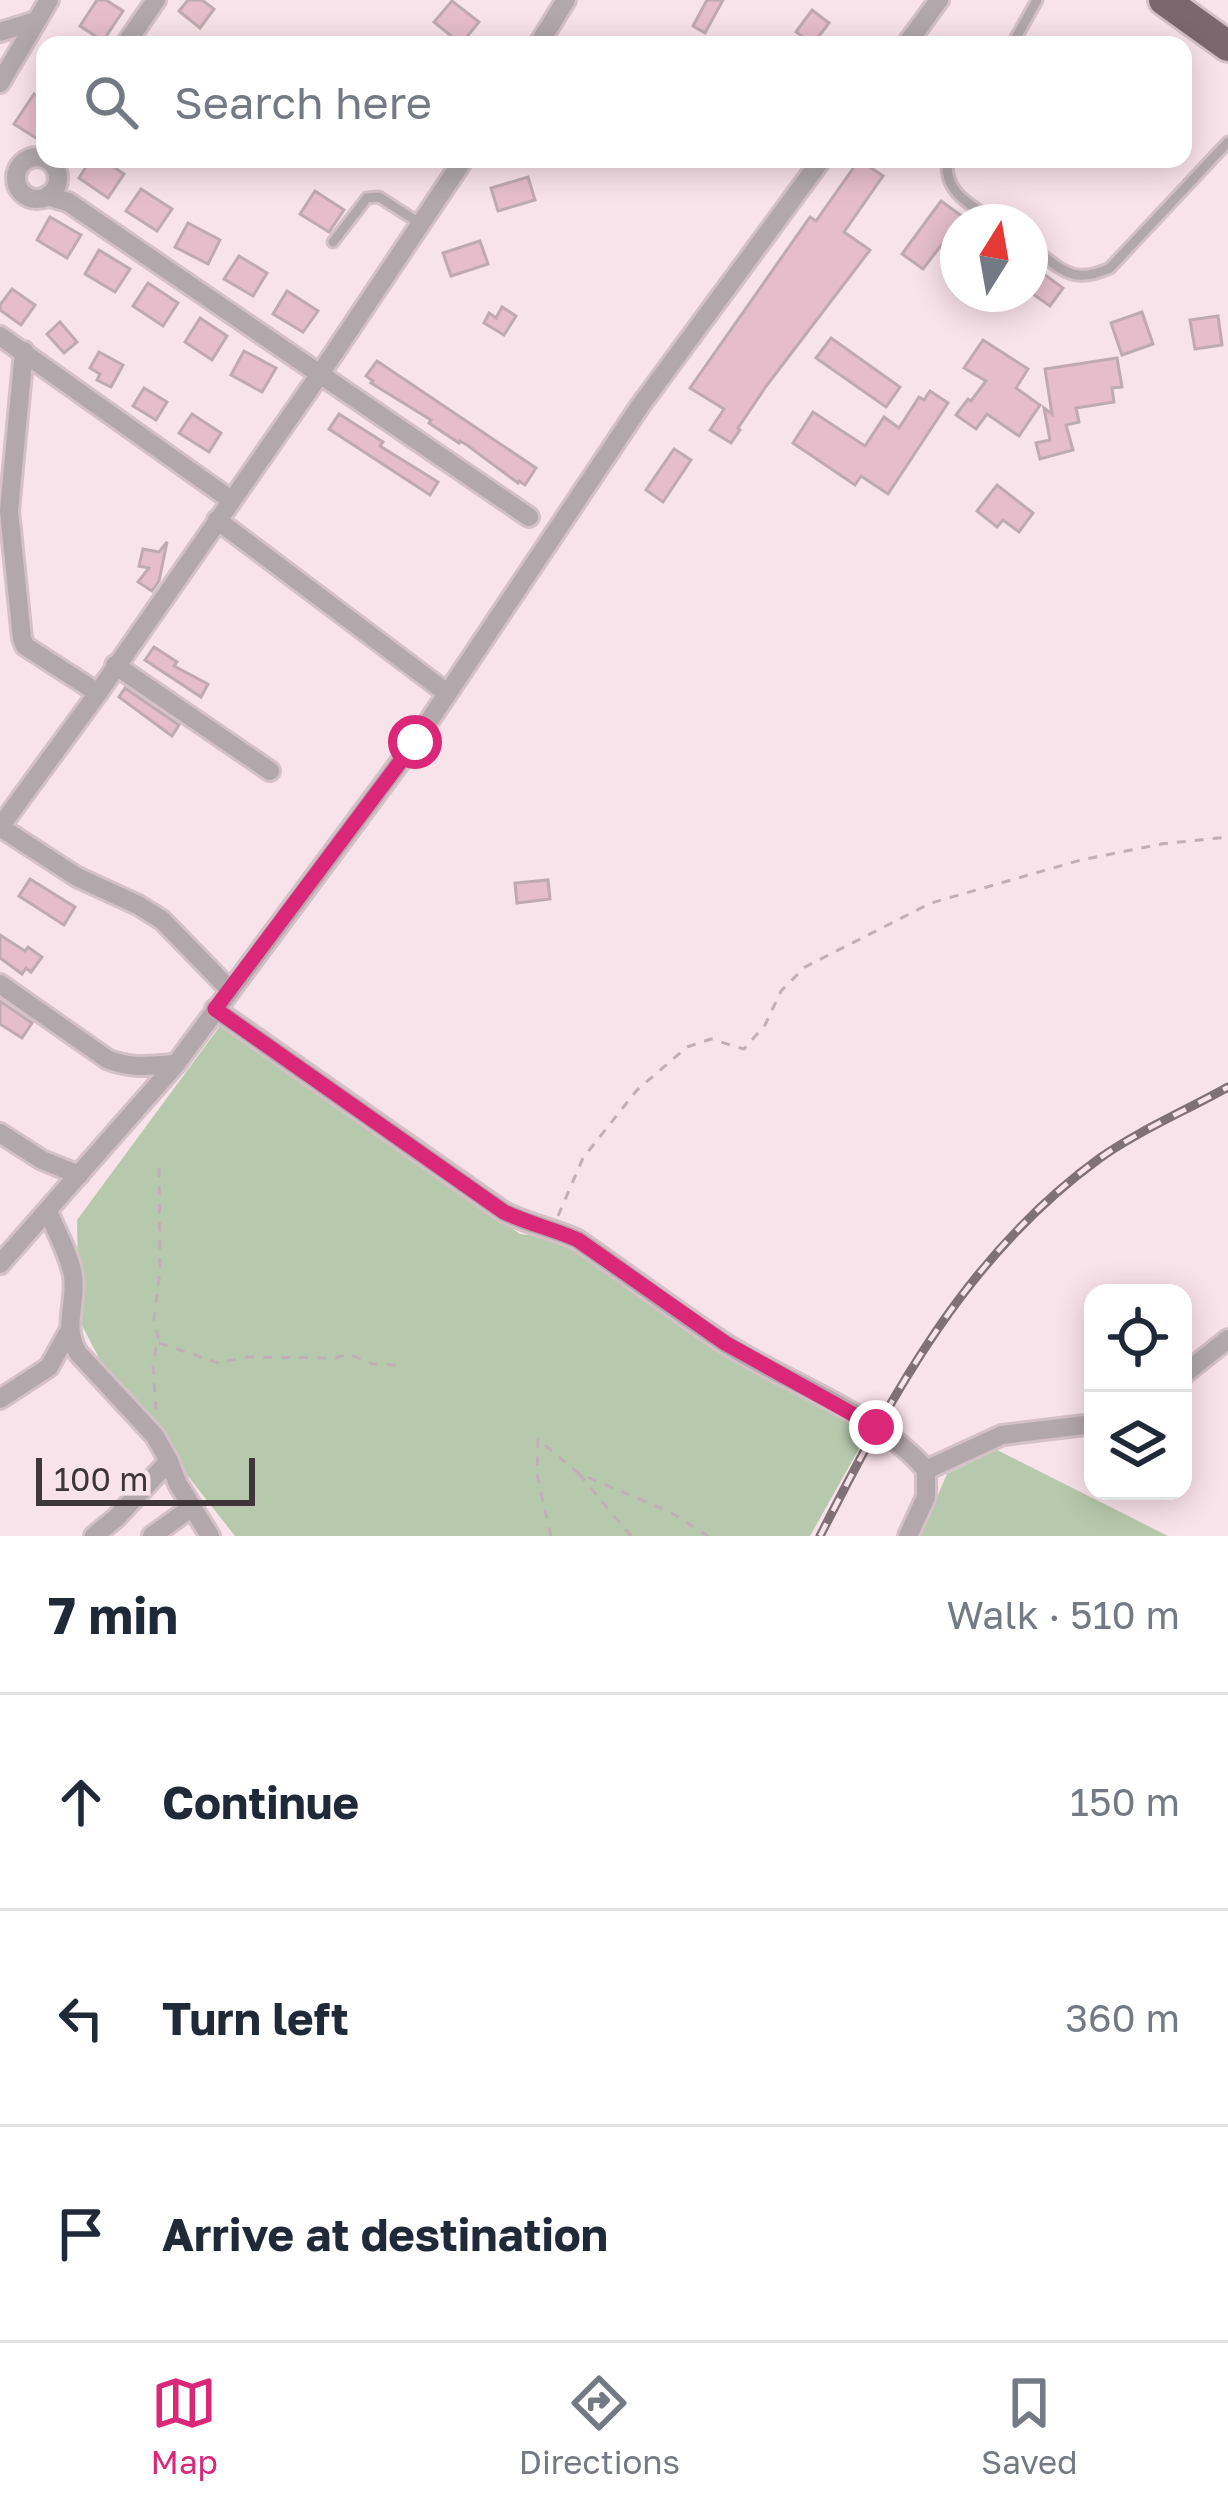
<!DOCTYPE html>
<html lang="en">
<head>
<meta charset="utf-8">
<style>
  :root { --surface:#fff; --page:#f6f6f7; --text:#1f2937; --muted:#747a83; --line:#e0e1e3; --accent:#db2777 }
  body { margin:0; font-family:"Golos Text",sans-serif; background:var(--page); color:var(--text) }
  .controls { position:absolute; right:36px; bottom:36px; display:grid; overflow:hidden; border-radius:24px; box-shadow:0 6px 30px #0003 }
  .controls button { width:108px; height:108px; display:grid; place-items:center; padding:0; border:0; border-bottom:3px solid var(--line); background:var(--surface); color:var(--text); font:60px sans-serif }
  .compass { position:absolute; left:940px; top:204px; width:108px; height:108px; border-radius:50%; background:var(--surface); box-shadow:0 6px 30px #0003; rotate:11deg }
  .scale { position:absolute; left:36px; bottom:30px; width:219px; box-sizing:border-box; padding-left:12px; border:6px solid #3f3639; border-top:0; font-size:33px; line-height:42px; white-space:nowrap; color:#3f3639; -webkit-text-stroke:9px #f9e3ea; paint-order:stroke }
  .stop { position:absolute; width:36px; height:36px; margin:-27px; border:9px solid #db2777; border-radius:50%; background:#fff }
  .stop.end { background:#db2777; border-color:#fff; box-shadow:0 3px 12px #0008 }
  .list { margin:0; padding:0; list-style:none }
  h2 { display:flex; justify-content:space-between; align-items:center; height:156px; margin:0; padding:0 48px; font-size:51px }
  h2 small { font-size:39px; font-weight:400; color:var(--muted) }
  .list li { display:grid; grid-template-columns:78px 1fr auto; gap:36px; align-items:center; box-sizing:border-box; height:216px; padding:0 48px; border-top:3px solid var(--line) }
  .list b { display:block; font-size:45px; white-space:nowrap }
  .list em { font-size:39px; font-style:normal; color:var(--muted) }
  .icon { flex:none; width:66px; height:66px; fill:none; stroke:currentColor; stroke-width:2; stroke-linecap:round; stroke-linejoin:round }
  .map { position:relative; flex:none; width:1228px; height:1536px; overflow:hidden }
  .search { position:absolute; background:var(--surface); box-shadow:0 6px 30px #0003; left:36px; right:36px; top:36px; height:132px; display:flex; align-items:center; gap:30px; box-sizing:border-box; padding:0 42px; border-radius:24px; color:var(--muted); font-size:45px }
  .sheet { height:804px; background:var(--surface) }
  nav { display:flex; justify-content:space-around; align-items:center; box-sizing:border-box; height:168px; border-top:3px solid var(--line); background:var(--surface); font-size:33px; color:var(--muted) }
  nav a { display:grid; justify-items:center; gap:6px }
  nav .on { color:var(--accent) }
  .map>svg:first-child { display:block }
  .green { fill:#b7c9ad }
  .building { fill:#e6becb; stroke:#bfaab0; stroke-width:3 }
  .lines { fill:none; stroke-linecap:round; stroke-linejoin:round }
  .service-casing { stroke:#d4c0c7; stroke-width:15 }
  .minor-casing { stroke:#d4c0c7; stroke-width:24 }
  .trunk-casing { stroke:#d4c0c7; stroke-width:36 }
  .path { stroke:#c1afb5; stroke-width:3; stroke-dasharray:9 9; stroke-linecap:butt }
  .service { stroke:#b2a8ab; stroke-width:9 }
  .minor { stroke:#b2a8ab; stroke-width:18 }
  .trunk { stroke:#7a686e; stroke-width:30 }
  .rail-casing { stroke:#7f7176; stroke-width:9 }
  .rail { stroke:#f9e3ea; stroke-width:4.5; stroke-dasharray:14; stroke-linecap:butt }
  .route { stroke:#db2777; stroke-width:15 }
</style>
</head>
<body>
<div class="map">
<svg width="1228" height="1536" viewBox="0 0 1228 1536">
  <rect width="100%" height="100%" fill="#f9e3ea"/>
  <g class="green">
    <path d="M223,1022L520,1234L566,1239L869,1431L810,1536H235L107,1373L79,1320L77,1220Z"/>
    <path d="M997,1450L1168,1536H920L947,1474Z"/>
  </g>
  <g class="building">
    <path d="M97,0H106L123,11L103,41L80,26Z"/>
    <path d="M188,0H202L214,9L200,28L179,11Z"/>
    <path d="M707,0H723L705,33L693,26Z"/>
    <path d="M452,1L479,22L461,44L434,22Z"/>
    <path d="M812,10L829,23L813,44L796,32Z"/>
    <path d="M34,94L45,101V125L36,138L14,124Z"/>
    <path d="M91,159H101L124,174L108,198L79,178Z"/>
    <path d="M859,160L883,176L844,232L870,250L767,385L738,428L740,430L731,443L710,430L724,409L690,388L810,217L816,221Z"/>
    <path d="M528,177L535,200L498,211L491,188Z"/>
    <path d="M141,189L172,209L157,231L126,211Z"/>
    <path d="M315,191L344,210L329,232L300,214Z"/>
    <path d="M941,201L970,222H958V247L946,239L923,269L902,254Z"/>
    <path d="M50,217L81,235L67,258L37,240Z"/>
    <path d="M188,223L220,240L208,264L175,247Z"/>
    <path d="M480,241L488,264L451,276L443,253Z"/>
    <path d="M99,250L130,269L115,292L85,274Z"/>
    <path d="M239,256L267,273L253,296L224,279Z"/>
    <path d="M1030,264L1063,288L1050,306L1030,292Z"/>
    <path d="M148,283L178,303L163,326L133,306Z"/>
    <path d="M12,289L35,305L21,325L0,310V305Z"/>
    <path d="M287,291L318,311L303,332L273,314Z"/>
    <path d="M502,307L516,316L504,335L484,323L489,313L496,318Z"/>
    <path d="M1142,312L1153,344L1122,355L1111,323Z"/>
    <path d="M1218,316L1222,345L1195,349L1190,320Z"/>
    <path d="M200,318L227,336L212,360L185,342Z"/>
    <path d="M60,322L77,342L64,353L47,334Z"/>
    <path d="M831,338L900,387L886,407L816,358Z"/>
    <path d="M983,340L1028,369L1016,388L1040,405L1019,436L987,414L976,429L956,415L968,399L971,401L986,381L964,368Z"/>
    <path d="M244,351L276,368L262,392L231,375Z"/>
    <path d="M99,352L123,365L111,387L97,380L100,374L90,368Z"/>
    <path d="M1117,358L1122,387L1112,388L1114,402L1076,408L1079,422L1066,425L1073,450L1040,459L1036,443L1050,440L1044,408L1052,414L1045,369Z"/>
    <path d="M377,361L536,468L525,485L519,481L518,483L467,445L460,441L459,443L429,423L431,420L371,383L373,381L366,376Z"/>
    <path d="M144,388L167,402L156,420L133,406Z"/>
    <path d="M930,391L948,403L888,494L861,476L855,485L793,443L813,412L865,446L884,417L899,428L919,397L924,400Z"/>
    <path d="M192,414L221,433L209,452L179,433Z"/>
    <path d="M339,414L383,442L380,446L438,482L430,495L329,429Z"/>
    <path d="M674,449L691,460L663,502L646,490Z"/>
    <path d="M997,485L1033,513L1019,532L1003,520L997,527L977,511Z"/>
    <path d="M167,542L159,581L152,591L138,582L149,568L139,566L143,549L159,552Z"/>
    <path d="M154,647L177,662L174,666L208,684L201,697L145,660Z"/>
    <path d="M125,688L179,725L172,736L119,697Z"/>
    <path d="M30,879L75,907L64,925L19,896Z"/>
    <path d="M548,880L550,899L517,903L515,883Z"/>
    <path d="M0,935L25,951L28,947L42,957L31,972L26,968L22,974L0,958Z"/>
    <path d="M0,1001L32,1023L22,1038L0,1024Z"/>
  </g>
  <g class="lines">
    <g class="service-casing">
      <g id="service">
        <path d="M1012,45L1037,0"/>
        <path d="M948,159C942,192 971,205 996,222"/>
        <path d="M333,242L367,198L379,197L421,224"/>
        <path d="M1030,246C1061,268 1071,286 1110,268L1228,142"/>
      </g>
    </g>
    <g class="minor-casing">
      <g id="minor">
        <path d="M0,32L36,21"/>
        <path d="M125,45L156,0"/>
        <path d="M538,45L566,0"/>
        <path d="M906,45L939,0"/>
        <path d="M0,83L49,0"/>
        <circle cx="37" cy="178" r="21"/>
        <path d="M47,196L68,202L529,517"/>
        <path d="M0,336L231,500"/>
        <path d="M24,351L9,511L22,638L25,646L98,693"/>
        <path d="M217,520L447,693"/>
        <path d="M115,665L270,771"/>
        <path d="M0,827L98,693L320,374L464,159"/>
        <path d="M0,827L77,877L138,905L162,920L230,990"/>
        <path d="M0,984L107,1059C130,1069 151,1066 176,1064"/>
        <path d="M215,1009L504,1212C528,1224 554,1229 578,1240C627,1274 674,1310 723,1342C786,1383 878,1413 926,1470V1497L908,1536"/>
        <path d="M0,1133L42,1160L79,1175"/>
        <path d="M48,1211C56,1232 70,1255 73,1276C77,1304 62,1327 78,1353L155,1436L169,1461L178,1484L210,1536"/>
        <path d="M0,1264L176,1064L415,742L640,406L822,159"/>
        <path d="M1183,1375L1228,1339"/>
        <path d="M0,1399L49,1367L69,1331"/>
        <path d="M926,1470L1002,1435L1093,1424"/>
        <path d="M94,1536L116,1518L169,1461"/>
        <path d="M152,1536L192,1507"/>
      </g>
    </g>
    <g class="trunk-casing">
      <path id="trunk" d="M1164,0L1228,46"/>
    </g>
    <g class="path">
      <path d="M558,1216L583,1158L637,1090L687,1047L711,1039L744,1049L765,1025L781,991L805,967L931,903L1081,860L1161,844L1228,837"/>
      <path d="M159,1343L219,1363L246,1357L335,1358L348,1354L373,1364L404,1365"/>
      <path d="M156,1410L153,1366L158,1337L154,1319L160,1270L159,1168"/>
      <path d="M579,1474L631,1536"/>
      <path d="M551,1536L537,1475L538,1439L578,1473L672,1513L708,1536"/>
    </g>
    <use href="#service" class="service"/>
    <use href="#minor" class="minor"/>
    <use href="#trunk" class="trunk"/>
    <g class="rail-casing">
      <path id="rail" d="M820,1536C893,1393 966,1255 1100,1158C1138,1131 1187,1110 1228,1087"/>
    </g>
    <use href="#rail" class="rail"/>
  </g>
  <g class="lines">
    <path class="route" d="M415,742L215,1009L504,1212C529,1224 554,1229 578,1240L725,1343L876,1427"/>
  </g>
</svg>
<div class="controls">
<button><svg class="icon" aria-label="locate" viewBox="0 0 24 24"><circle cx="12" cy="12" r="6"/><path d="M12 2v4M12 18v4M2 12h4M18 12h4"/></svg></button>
<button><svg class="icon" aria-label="layers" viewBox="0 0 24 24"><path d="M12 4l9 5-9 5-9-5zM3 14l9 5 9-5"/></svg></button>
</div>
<svg class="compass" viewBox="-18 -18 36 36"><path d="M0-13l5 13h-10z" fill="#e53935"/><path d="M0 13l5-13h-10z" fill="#747a83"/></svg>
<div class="scale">100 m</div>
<div class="stop" style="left:415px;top:742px"></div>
<div class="stop end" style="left:876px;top:1427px"></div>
<div class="search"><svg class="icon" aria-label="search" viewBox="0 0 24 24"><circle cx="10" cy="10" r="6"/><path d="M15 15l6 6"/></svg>Search here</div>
</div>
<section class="sheet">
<h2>7 min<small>Walk · 510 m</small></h2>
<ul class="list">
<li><svg class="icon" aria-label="ahead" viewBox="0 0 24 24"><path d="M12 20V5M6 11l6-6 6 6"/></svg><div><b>Continue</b></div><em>150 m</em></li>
<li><svg class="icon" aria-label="left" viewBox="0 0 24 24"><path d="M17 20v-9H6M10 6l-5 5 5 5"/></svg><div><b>Turn left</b></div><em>360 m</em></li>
<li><svg class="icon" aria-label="arrive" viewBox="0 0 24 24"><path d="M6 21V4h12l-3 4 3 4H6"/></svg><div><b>Arrive at destination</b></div></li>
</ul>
</section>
<nav>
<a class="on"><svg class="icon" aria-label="map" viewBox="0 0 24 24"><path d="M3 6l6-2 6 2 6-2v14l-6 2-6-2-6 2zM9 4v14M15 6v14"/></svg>Map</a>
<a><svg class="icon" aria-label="directions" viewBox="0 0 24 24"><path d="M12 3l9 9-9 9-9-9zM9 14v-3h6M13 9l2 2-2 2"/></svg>Directions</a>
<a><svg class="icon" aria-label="saved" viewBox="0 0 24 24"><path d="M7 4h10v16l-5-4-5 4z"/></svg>Saved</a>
</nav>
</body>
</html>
